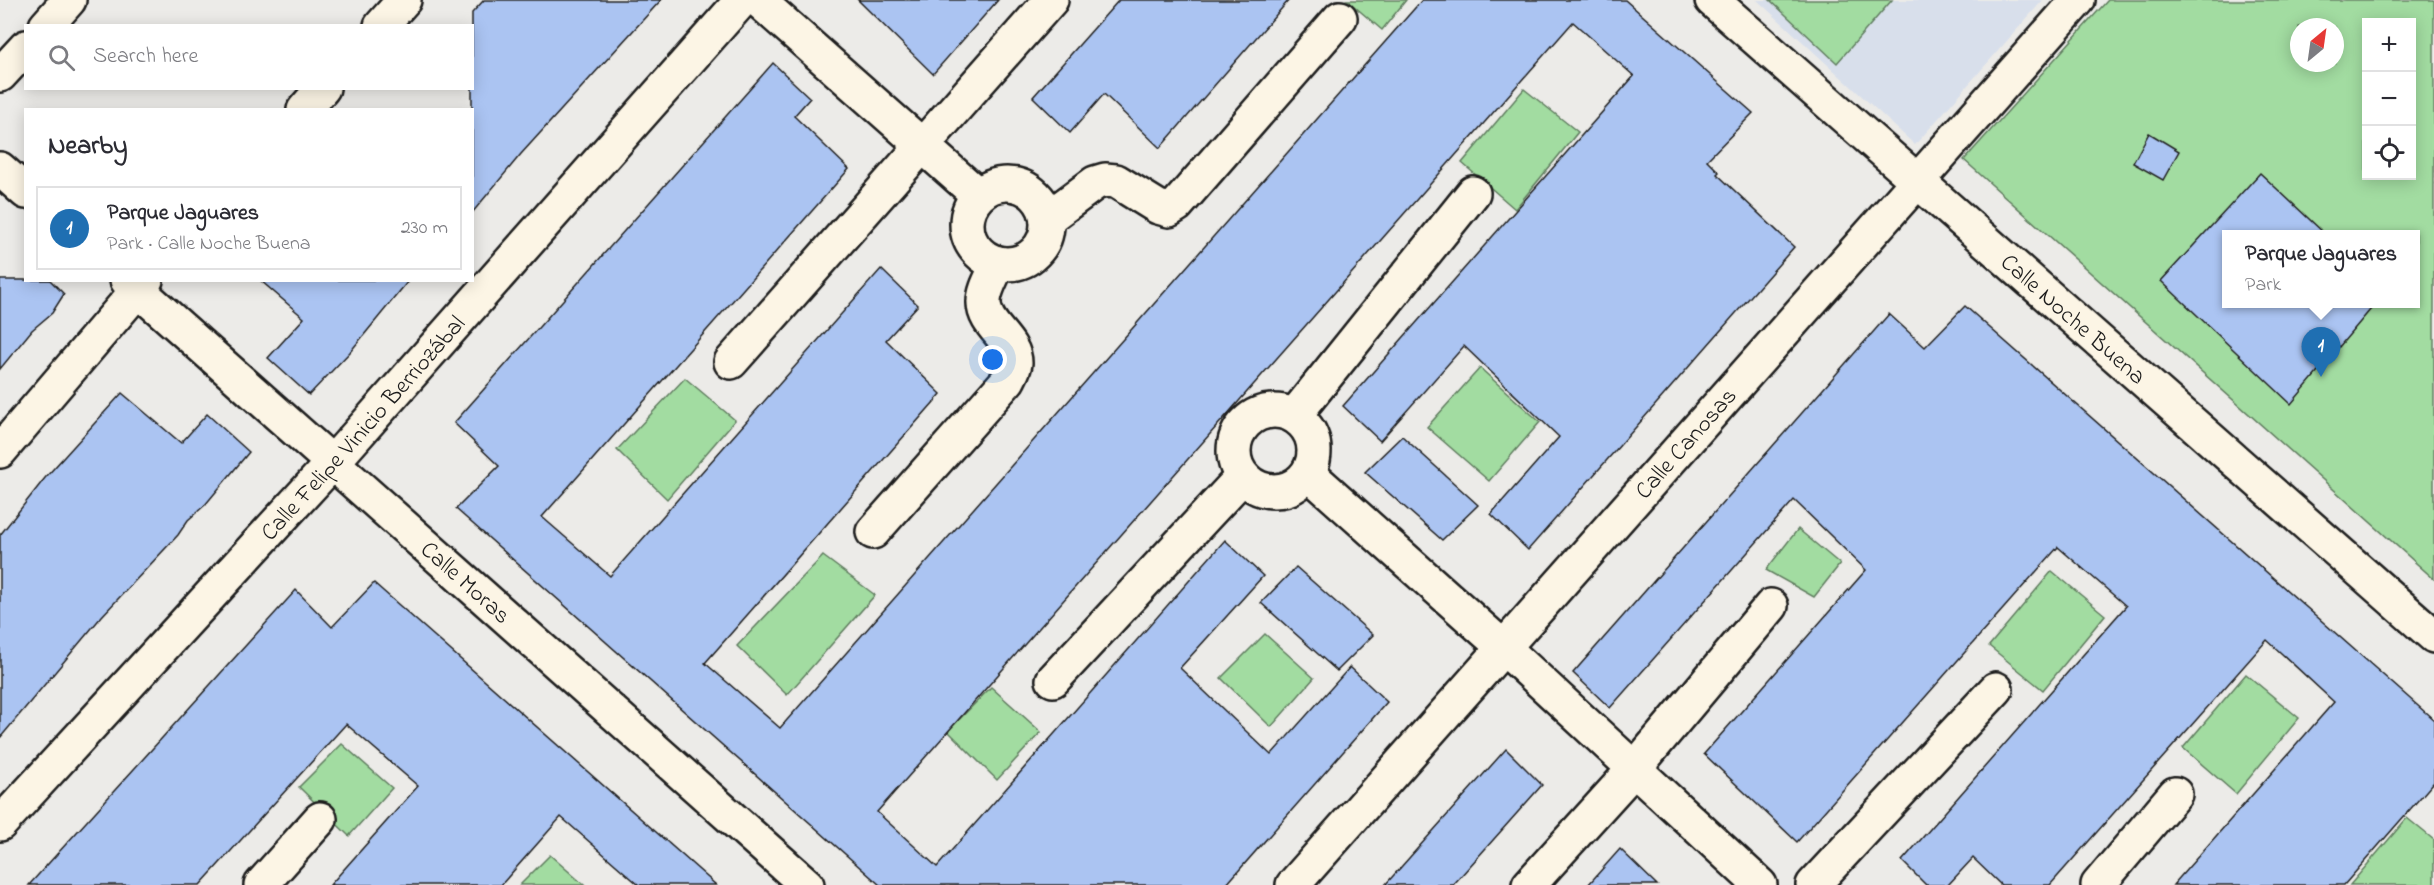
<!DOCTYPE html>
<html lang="en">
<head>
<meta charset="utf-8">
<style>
  :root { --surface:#fff; --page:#f7f7f7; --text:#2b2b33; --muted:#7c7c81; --line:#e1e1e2; --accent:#1f6fb2 }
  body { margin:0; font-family:"Indie Flower",sans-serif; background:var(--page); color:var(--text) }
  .controls { position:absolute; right:18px; top:18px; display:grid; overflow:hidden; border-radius:0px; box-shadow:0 3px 15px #0003 }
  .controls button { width:54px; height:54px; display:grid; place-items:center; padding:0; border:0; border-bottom:2px solid var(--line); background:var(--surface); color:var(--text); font:30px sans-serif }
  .compass { position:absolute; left:2290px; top:18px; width:54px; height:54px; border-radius:50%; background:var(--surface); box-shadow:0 3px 15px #0003; rotate:29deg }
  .you { position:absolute; left:993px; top:360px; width:21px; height:21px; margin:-15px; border:4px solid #fff; border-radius:50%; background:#1a73e8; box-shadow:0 0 0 9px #1a73e833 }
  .badge { display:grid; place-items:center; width:39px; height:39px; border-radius:50%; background:var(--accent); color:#fff; font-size:20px; font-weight:700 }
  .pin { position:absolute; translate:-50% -50px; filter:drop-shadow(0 2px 3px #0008) }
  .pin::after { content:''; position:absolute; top:32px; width:21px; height:18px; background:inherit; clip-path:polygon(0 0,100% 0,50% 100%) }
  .popup { position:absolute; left:2222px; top:230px; width:198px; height:78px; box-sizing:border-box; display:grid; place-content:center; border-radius:0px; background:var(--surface); filter:drop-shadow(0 2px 4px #0005); font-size:20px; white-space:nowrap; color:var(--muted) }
  .popup b { font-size:22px; color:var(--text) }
  .popup::after { content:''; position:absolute; left:50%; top:100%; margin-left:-12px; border:12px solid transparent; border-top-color:var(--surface) }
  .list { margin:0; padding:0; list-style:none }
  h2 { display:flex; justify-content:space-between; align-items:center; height:78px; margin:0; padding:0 24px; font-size:26px }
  h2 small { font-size:20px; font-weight:400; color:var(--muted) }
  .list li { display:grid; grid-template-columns:39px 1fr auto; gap:18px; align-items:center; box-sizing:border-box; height:84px; margin:0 12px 12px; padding:0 12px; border:2px solid var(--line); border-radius:0px }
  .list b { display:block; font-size:22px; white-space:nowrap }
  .list p { margin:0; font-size:20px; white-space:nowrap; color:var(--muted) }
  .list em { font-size:20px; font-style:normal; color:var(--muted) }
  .icon { flex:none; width:33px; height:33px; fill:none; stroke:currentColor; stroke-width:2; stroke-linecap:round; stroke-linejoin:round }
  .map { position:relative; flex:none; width:2434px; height:885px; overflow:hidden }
  .search { position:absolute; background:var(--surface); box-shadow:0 3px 15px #0003; left:24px; top:24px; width:450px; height:66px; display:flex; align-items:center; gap:15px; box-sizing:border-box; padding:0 21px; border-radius:0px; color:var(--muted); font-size:22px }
  .panel { position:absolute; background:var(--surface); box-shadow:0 3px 15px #0003; left:24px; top:108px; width:450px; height:174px; border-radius:0px }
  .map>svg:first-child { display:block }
  .built { fill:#d8dfeb }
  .green { fill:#a2dca1; stroke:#5f7c5e; stroke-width:1.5; fill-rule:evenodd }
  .building { fill:#abc4f2; stroke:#1c1c1c; stroke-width:1.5 }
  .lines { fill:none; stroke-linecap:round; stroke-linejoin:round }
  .minor-casing { stroke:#1c1c1c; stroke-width:38 }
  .tertiary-casing { stroke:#1c1c1c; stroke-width:38 }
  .minor { stroke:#fcf5e5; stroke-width:33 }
  .tertiary { stroke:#fcf5e5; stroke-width:33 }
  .labels { text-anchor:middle; stroke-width:4.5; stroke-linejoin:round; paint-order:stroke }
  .street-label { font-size:24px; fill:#1c1c1c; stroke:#fcf5e5 }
</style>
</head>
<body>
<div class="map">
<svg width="2434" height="885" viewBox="0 0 2434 885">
  <rect width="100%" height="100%" fill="#ecebe8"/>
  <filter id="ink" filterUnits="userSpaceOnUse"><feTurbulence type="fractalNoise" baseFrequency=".0167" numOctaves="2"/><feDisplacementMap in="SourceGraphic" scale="12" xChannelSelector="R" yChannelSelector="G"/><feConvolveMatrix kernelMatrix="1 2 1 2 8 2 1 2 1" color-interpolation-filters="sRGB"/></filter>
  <g filter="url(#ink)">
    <path class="built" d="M1757,0H2043L1915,145Z"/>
    <g class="green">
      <path d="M1347,0H1406L1382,30Z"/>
      <path d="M1770,0H1892L1837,63Z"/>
      <path d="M2108,0H2434V579L1964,160ZM2366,22H2412V176H2366ZM2299,27H2335V63H2299ZM2226,234H2416V304H2226Z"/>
      <path d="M1524,89L1578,132L1515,209L1462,163Z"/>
      <path d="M1480,368L1540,422L1489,481L1427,427Z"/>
      <path d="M685,378L735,420L667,499L617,450Z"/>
      <path d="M1798,529L1840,564L1814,597L1766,570Z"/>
      <path d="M823,556L875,595L787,695L737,646Z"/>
      <path d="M2052,571L2105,615L2043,690L1989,646Z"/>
      <path d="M1265,634L1314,678L1271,727L1221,678Z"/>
      <path d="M2246,674L2299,718L2236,794L2183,748Z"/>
      <path d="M991,687L1041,732L997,780L948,731Z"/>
      <path d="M342,744L392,788L349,836L299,787Z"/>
      <path d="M2407,818L2434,840V885H2350Z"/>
      <path d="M550,855L584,885H520Z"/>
    </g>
    <g class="building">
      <path d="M484,0H661L521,154L472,213V13Z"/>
      <path d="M858,0H998L933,74Z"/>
      <path d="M1119,0H1289L1160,148L1104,94L1070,133L1033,97Z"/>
      <path d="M1422,0H1625L1753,113L1707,160L1719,172L1717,174L1794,247L1528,550L1491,514L1559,437L1464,346L1380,441L1343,406L1634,76L1573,22L877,812L937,867L1225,540L1263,576L1180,668L1271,755L1350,667L1387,702L1226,885H880L456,509L499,466L454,423L773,63L810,98L794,116L849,169L542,517L610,576L881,269L918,305L886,340L941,394L705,663L780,728Z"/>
      <path d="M2149,133L2179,151L2163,180L2133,163Z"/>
      <path d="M2260,173L2325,234H2226V303H2376L2291,404L2161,281Z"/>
      <path d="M0,280H50L64,294L52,313L32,330L0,369Z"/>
      <path d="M260,280H409L350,352L309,395L268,358L304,318Z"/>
      <path d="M1965,306L2434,720V782L2344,885H2173L2334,702L2267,640L2050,885H2001L1973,858L1948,885H1926L1902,861L2126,606L2058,547L1797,842L1704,754L1866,570L1794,500L1610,708L1573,673L1889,314L1925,347Z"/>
      <path d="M122,393L181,443L207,414L249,452L205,505L188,520L178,535L102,616L0,738V535L45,478Z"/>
      <path d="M1402,436L1478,505L1442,540L1365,472Z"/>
      <path d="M1296,567L1373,635L1337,671L1261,603Z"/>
      <path d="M374,583L716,885H639L561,817L501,885H330L418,786L346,724L200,885H29L296,590L332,627Z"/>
      <path d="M1506,749L1542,785L1453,885H1385Z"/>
      <path d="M1620,849L1657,885H1588Z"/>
    </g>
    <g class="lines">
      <g class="minor-casing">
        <g id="minor">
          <path d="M758,0L978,195"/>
          <path id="s1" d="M1712,0L2434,636"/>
          <path d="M46,26L69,0"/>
          <path d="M381,26L404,0"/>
          <path d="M0,75L26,47"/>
          <path d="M304,110L323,88"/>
          <path d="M0,169L26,192"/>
          <circle cx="1007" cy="224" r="40"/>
          <path d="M1048,218L1095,183L1105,180L1116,181L1158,207L1169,210L1177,205L1340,18"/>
          <path id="s2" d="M127,280L807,885"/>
          <path d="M731,362L1051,0"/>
          <circle cx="1274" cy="451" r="40"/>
          <path d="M1294,416L1473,193"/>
          <path d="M0,451L146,280"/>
          <path d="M1308,473L1504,648L1760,885"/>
          <path d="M873,532L1008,380C1010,376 1015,368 1015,363C1015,339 983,326 984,302C984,289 993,276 998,263"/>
          <path d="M1053,680L1242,477"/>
          <path id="s3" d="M0,824L333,462L742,0"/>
          <path d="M261,885L320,819"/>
          <path d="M1529,885L1635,768L1771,606"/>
          <path d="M1813,885L1996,689"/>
          <path d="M2098,885L2175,794"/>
        </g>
      </g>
      <g class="tertiary-casing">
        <g id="tertiary">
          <path id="s4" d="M1293,885L2078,0"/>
        </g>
      </g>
      <use href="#minor" class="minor"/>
      <use href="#tertiary" class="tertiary"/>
    </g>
  </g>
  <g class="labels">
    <g class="street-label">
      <text dy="8" stroke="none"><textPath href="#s1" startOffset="482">Calle Noche Buena</textPath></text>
      <text dy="8" stroke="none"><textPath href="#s3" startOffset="537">Calle Felipe Vinicio Berriozábal</textPath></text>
      <text dy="8" stroke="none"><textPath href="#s4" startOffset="591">Calle Canosas</textPath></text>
      <text dy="8" stroke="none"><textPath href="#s2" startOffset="454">Calle Moras</textPath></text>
    </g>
  </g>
</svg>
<div class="controls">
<button>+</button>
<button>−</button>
<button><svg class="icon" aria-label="locate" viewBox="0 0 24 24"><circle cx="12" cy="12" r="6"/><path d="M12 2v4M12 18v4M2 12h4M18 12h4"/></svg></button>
</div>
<svg class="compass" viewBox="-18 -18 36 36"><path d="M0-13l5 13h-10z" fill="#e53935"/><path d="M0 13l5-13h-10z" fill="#7c7c81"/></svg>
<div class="you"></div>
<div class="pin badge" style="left:2321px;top:377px">1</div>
<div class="popup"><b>Parque Jaguares</b>Park</div>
<div class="search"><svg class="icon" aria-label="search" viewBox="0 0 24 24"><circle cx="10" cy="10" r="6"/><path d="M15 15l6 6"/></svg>Search here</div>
<section class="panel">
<h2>Nearby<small></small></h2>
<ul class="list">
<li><span class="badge">1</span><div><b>Parque Jaguares</b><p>Park · Calle Noche Buena</p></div><em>230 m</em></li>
</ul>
</section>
</div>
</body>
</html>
